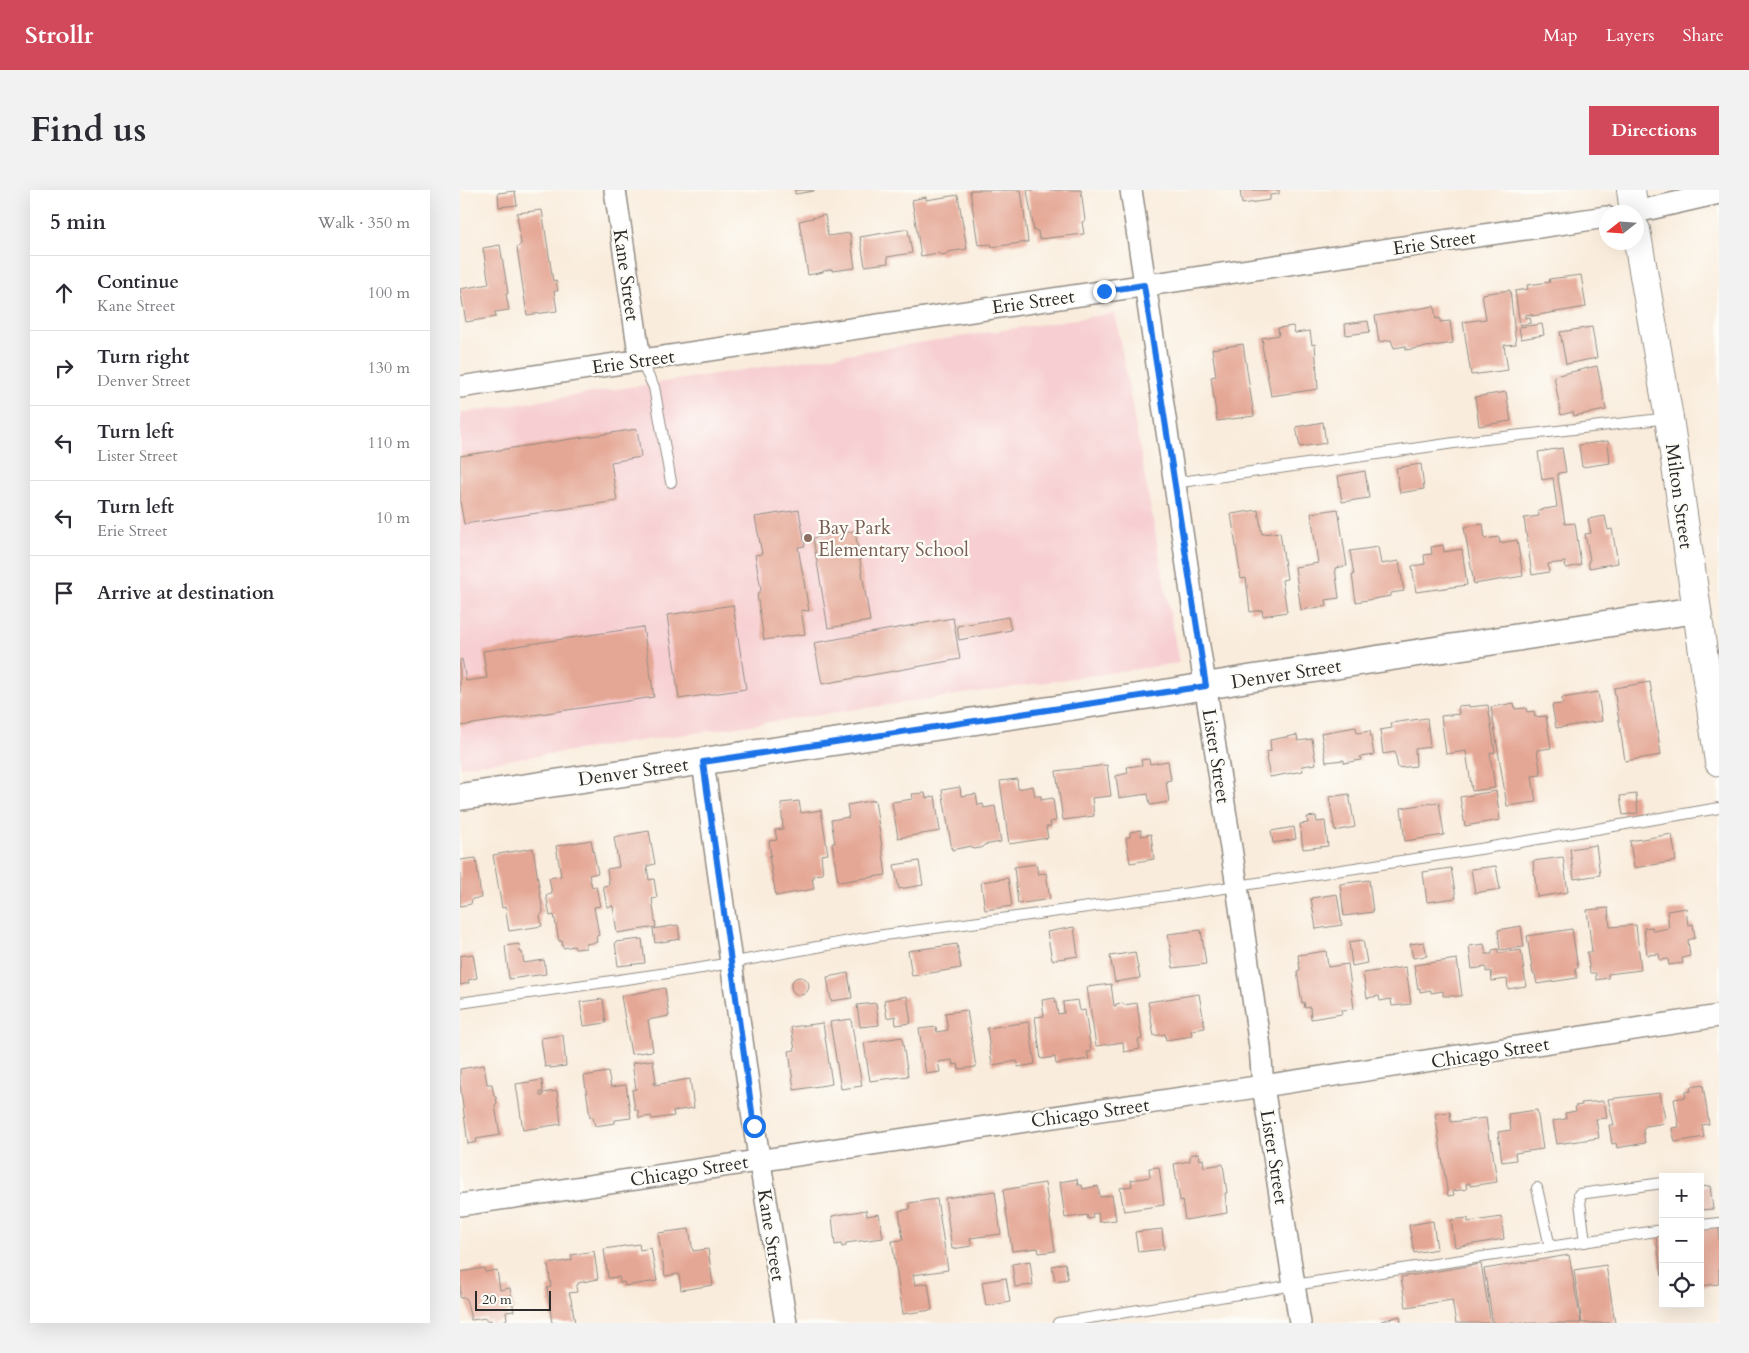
<!DOCTYPE html>
<html lang="en">
<head>
<meta charset="utf-8">
<style>
  :root { --surface:#fff; --page:#f2f2f3; --text:#2b2b33; --muted:#7c7c81; --line:#e1e1e2; --accent:#d1495b }
  body { margin:0; font-family:Cardo,serif; background:var(--page); color:var(--text) }
  .controls { position:absolute; right:15px; bottom:15px; display:grid; overflow:hidden; border-radius:0px; box-shadow:0 5px 20px #0002 }
  .controls button { width:45px; height:45px; display:grid; place-items:center; padding:0; border:0; border-bottom:1px solid var(--line); background:var(--surface); color:var(--text); font:25px sans-serif }
  .compass { position:absolute; left:1139px; top:15px; width:45px; height:45px; border-radius:50%; background:var(--surface); box-shadow:0 5px 20px #0002; rotate:253deg }
  .scale { position:absolute; left:15px; bottom:12px; width:76px; box-sizing:border-box; padding-left:5px; border:2px solid #2b2b2b; border-top:0; font-size:14px; line-height:18px; white-space:nowrap; color:#2b2b2b; -webkit-text-stroke:4px #fdfcf7; paint-order:stroke }
  .stop { position:absolute; width:15px; height:15px; margin:-11px; border:4px solid #1a73e8; border-radius:50%; background:#fff }
  .stop.end { background:#1a73e8; border-color:#fff; box-shadow:0 1px 5px #0008 }
  .list { margin:0; padding:0; list-style:none }
  h2 { display:flex; justify-content:space-between; align-items:center; height:65px; margin:0; padding:0 20px; font-size:21px }
  h2 small { font-size:16px; font-weight:400; color:var(--muted) }
  .list li { display:grid; grid-template-columns:32px 1fr auto; gap:15px; align-items:center; box-sizing:border-box; height:75px; padding:0 20px; border-top:1px solid var(--line) }
  .list b { display:block; font-size:19px; white-space:nowrap }
  .list p { margin:0; font-size:16px; white-space:nowrap; color:var(--muted) }
  .list em { font-size:16px; font-style:normal; color:var(--muted) }
  .icon { flex:none; width:28px; height:28px; fill:none; stroke:currentColor; stroke-width:2; stroke-linecap:round; stroke-linejoin:round }
  .map { position:relative; flex:none; width:1259px; height:1133px; overflow:hidden; border-radius:0px }
  header { display:flex; align-items:center; gap:30px; box-sizing:border-box; height:70px; padding:0 25px; background:var(--accent); color:#fff }
  header strong { font-size:24px }
  nav { display:flex; gap:28px; margin-inline-start:auto; font-size:18px }
  .intro { display:flex; align-items:center; justify-content:space-between; box-sizing:border-box; height:120px; padding:0 30px }
  h1 { margin:0; font-size:35px }
  .button { padding:12px 22px; border-radius:0px; background:var(--accent); color:#fff; font-size:18px; font-weight:700 }
  main { display:flex; gap:30px; padding:0 30px }
  aside { flex:1; background:var(--surface); border-radius:0px; box-shadow:0 5px 20px #0002 }
  .map>svg:first-child { display:block }
  .built { fill:#f7cfd2 }
  .building { fill:#e5a795 }
  .lines { fill:none; stroke-linecap:round; stroke-linejoin:round }
  .service-casing { stroke:#928c84; stroke-width:12 }
  .minor-casing { stroke:#928c84; stroke-width:24 }
  .tertiary-casing { stroke:#928c84; stroke-width:29 }
  .secondary-casing { stroke:#928c84; stroke-width:30 }
  .service { stroke:#fff; stroke-width:10 }
  .minor { stroke:#fff; stroke-width:21 }
  .tertiary { stroke:#fff; stroke-width:26 }
  .secondary { stroke:#fff; stroke-width:28 }
  .route { stroke:#1a73e8; stroke-width:6 }
  .education-dot { fill:#8d6e63; stroke:#fdfcf7; stroke-width:2 }
  .labels { text-anchor:middle; stroke-width:4.5; stroke-linejoin:round; paint-order:stroke }
  .street-label { font-size:19px; fill:#2b2b2b; stroke:#fdfcf7 }
  .education-label { font-size:19px; fill:#785e54; stroke:#fdfcf7; text-anchor:start }
</style>
</head>
<body>
<header>
<strong>Strollr</strong>
<nav><a>Map</a><a>Layers</a><a>Share</a></nav>
</header>
<div class="intro"><h1>Find us</h1><a class="button">Directions</a></div>
<main>
<aside>
<h2>5 min<small>Walk · 350 m</small></h2>
<ul class="list">
<li><svg class="icon" aria-label="ahead" viewBox="0 0 24 24"><path d="M12 20V5M6 11l6-6 6 6"/></svg><div><b>Continue</b><p>Kane Street</p></div><em>100 m</em></li>
<li><svg class="icon" aria-label="right" viewBox="0 0 24 24"><path d="M7 20v-9h11M14 6l5 5-5 5"/></svg><div><b>Turn right</b><p>Denver Street</p></div><em>130 m</em></li>
<li><svg class="icon" aria-label="left" viewBox="0 0 24 24"><path d="M17 20v-9H6M10 6l-5 5 5 5"/></svg><div><b>Turn left</b><p>Lister Street</p></div><em>110 m</em></li>
<li><svg class="icon" aria-label="left" viewBox="0 0 24 24"><path d="M17 20v-9H6M10 6l-5 5 5 5"/></svg><div><b>Turn left</b><p>Erie Street</p></div><em>10 m</em></li>
<li><svg class="icon" aria-label="arrive" viewBox="0 0 24 24"><path d="M6 21V4h12l-3 4 3 4H6"/></svg><div><b>Arrive at destination</b></div></li>
</ul>
</aside>
<div class="map">
<svg width="1259" height="1133" viewBox="0 0 1259 1133">
  <rect width="100%" height="100%" fill="#fdfcf7"/>
  <filter id="ink" filterUnits="userSpaceOnUse"><feTurbulence type="fractalNoise" baseFrequency=".02" numOctaves="2"/><feDisplacementMap in="SourceGraphic" scale="10" xChannelSelector="R" yChannelSelector="G"/><feConvolveMatrix kernelMatrix="1 2 1 2 8 2 1 2 1" color-interpolation-filters="sRGB"/></filter>
  <filter id="wash" filterUnits="userSpaceOnUse"><feTurbulence type="fractalNoise" baseFrequency=".0096" numOctaves="4" result="noise"/><feDisplacementMap in="SourceGraphic" scale="20" xChannelSelector="R" yChannelSelector="G"/><feGaussianBlur stdDeviation="1.12" result="paint"/><feColorMatrix in="noise" values="0 0 0 0 0 0 0 0 0 0 0 0 0 0 0 0 0 1.4 0 .05"/><feComposite in="paint" operator="in"/></filter>
  <g filter="url(#wash)">
    <rect width="100%" height="100%" fill="#f9ecdc"/>
    <path class="built" d="M655,123L719,473L0,577V223Z"/>
    <g id="blocks">
      <g class="building">
        <path d="M335,0H354V1L335,4Z"/>
        <path d="M510,0H561L568,52L532,57L531,54L518,55Z"/>
        <path d="M567,0H621L625,31L622,32L624,44L579,49L578,41H574Z"/>
        <path d="M780,0H819V4L810,5V10L782,14Z"/>
        <path d="M55,1L57,15L39,17L38,3Z"/>
        <path d="M498,5L507,59L488,62L486,64L481,65L478,63L461,66L452,10L466,7V10Z"/>
        <path d="M82,20L93,91L96,90L98,101H94L97,121L67,125L57,58L61,54L57,23Z"/>
        <path d="M365,25L368,46L390,43L395,78L372,81V79L363,81V82L348,85L339,31Z"/>
        <path d="M448,39L452,63L427,67L428,73L405,76L400,47Z"/>
        <path d="M40,55L48,103L46,104L49,120L35,122L36,127L6,132L0,99L29,94L23,58Z"/>
        <path d="M1121,85L1126,117L1072,126V124L1065,125V128L1070,127L1071,133L1060,135L1055,101L1068,99L1067,95L1090,92L1089,89Z"/>
        <path d="M1050,100L1056,154L1044,155L1048,180L1011,185L1003,132L1026,129L1022,104Z"/>
        <path d="M974,116L976,129L980,128V132L990,131L993,153L946,160V156L934,158L931,150L919,152L915,126Z"/>
        <path d="M908,131L910,142L886,145L885,134Z"/>
        <path d="M1082,134L1084,145L1061,149L1059,137Z"/>
        <path d="M833,136L835,143L850,141L852,155L855,154L858,199L811,206L802,155L803,154L802,148L819,145L818,138Z"/>
        <path d="M1132,137L1137,168L1106,174L1100,142Z"/>
        <path d="M783,154L794,226L757,231L751,187L756,186L752,159Z"/>
        <path d="M1137,176L1146,220L1114,226L1113,222L1101,225L1094,186Z"/>
        <path d="M1046,202L1051,231L1019,236L1015,207Z"/>
        <path d="M863,232L866,253L840,257L836,237Z"/>
        <path d="M177,239L181,267L151,272L157,311L4,334L0,311V266Z"/>
        <path d="M1148,251L1150,273L1122,277L1119,255Z"/>
        <path d="M1102,258L1106,282L1098,283V288L1105,334L1115,333L1121,375L1106,378L1105,372L1088,374L1089,382L1072,385L1064,328L1079,326L1078,320L1097,317L1093,288L1082,290L1078,262Z"/>
        <path d="M961,274L964,299L940,303L936,278Z"/>
        <path d="M905,281L909,308L882,312L878,286Z"/>
        <path d="M878,319L887,376L875,378L879,408L866,410L867,416L841,420L835,377L858,373L851,323Z"/>
        <path d="M339,320L345,356L338,357L349,421L341,420L345,444L304,450L297,405L301,400L295,365L302,364L295,327Z"/>
        <path d="M798,320L802,344L820,342L827,389L822,390L827,422L803,426L802,420L790,422L786,388L781,389L771,324Z"/>
        <path d="M1145,326L1148,340L1152,339L1158,373L1129,378L1128,371L1130,370L1125,344L1131,343L1128,329Z"/>
        <path d="M1023,334L1025,349L1039,347L1040,353L1057,350L1063,386L1014,394L1004,337Z"/>
        <path d="M395,341L410,431L368,438L353,348Z"/>
        <path d="M983,355L984,362L1002,359L1007,395L956,402L952,376L965,374L964,365L972,364L971,357Z"/>
        <path d="M918,357L921,374L939,371L944,401L931,403V406L896,412L892,385H894L890,361Z"/>
        <path d="M273,415L286,499L219,509L207,425Z"/>
        <path d="M548,427L551,440L499,450L497,436Z"/>
        <path d="M493,428L500,469L362,494L354,453Z"/>
        <path d="M183,437L194,507L0,536V470L2,469L6,491L27,488L23,461Z"/>
        <path d="M1190,492L1201,565L1165,571L1154,498Z"/>
        <path d="M1138,502L1142,531L1096,538L1092,515L1103,514L1102,508Z"/>
        <path d="M1054,513L1055,519L1066,518L1067,522L1074,521L1075,527L1086,526L1091,558L1077,560L1081,585L1072,586L1076,612L1047,616L1031,517Z"/>
        <path d="M1009,515V517L1028,515L1035,562L1030,563L1035,598L1012,601L1006,561L986,564L981,526L999,524L998,516Z"/>
        <path d="M967,528L970,557L955,559L956,576L938,578L935,562L923,564L920,540L932,538L931,533Z"/>
        <path d="M896,537L897,543L910,541L914,565L900,567L901,570L884,573V570L866,572L861,543Z"/>
        <path d="M837,545L838,551L852,549L856,574L842,576L843,581L810,587L806,568H807L806,562L811,561L810,550Z"/>
        <path d="M689,569L690,574L708,571L711,590L706,591L709,612L690,615L688,604L659,608L656,586L668,583L667,577L682,575L681,570Z"/>
        <path d="M647,575L651,606L632,608L634,626L603,630L596,581Z"/>
        <path d="M557,589L558,599L573,596L575,606H581V610L593,608L596,631L590,632L591,636L586,637L588,648L549,654L540,591Z"/>
        <path d="M500,597L501,606L516,604L518,615L523,614L524,618L535,616L541,652L524,655L521,658L514,659L511,656L492,660L482,600Z"/>
        <path d="M1036,601L1040,630L1005,636L1000,607Z"/>
        <path d="M465,603L466,608L475,606L480,641L438,648L432,612L453,609L452,604Z"/>
        <path d="M889,604L895,637L875,641L869,607Z"/>
        <path d="M1176,604L1178,623L1163,625L1160,606Z"/>
        <path d="M415,610L426,685L378,692L372,653H375L371,630L389,627L387,615Z"/>
        <path d="M339,611L341,623L361,620L368,664L361,665L363,684L354,685V688H352L354,699L316,706L309,666H311L309,651L317,650L315,640L323,639L321,613Z"/>
        <path d="M979,612L984,645L945,651L941,618Z"/>
        <path d="M856,626L857,632L865,631L868,656L843,659L840,634L848,633L847,627Z"/>
        <path d="M834,637L836,649L813,653L811,641Z"/>
        <path d="M681,640V646L691,644L694,669L670,673L666,648L670,647V642Z"/>
        <path d="M189,641L195,674L187,676L189,690L194,689L197,708L192,709L196,737L157,743L153,716L147,717L143,696L149,695L147,679L159,677L154,647Z"/>
        <path d="M1212,644L1216,671L1174,678L1170,651Z"/>
        <path d="M131,650L138,683L129,685L132,697L136,696L140,716L134,717L139,745L136,746L137,752L126,754V758L115,759L114,756L103,758L102,751H99L94,725L90,726L86,705L92,704L89,688L101,686L96,656Z"/>
        <path d="M1136,655L1140,685L1114,689L1110,659Z"/>
        <path d="M73,658L83,722L80,726L82,736L49,741L45,717L42,718L33,665Z"/>
        <path d="M1103,667L1108,702L1077,707L1073,671Z"/>
        <path d="M16,668L21,708L12,709L11,714L0,716V670Z"/>
        <path d="M459,671L463,695L439,699L434,675Z"/>
        <path d="M576,674L578,684L586,683L590,709L558,714L554,677Z"/>
        <path d="M1036,676L1040,699L1015,703L1011,679Z"/>
        <path d="M991,678L996,708L967,712L963,682Z"/>
        <path d="M548,688L552,716L525,720L521,692Z"/>
        <path d="M909,690L913,722L884,726L880,694Z"/>
        <path d="M877,704L882,735L856,739L851,708Z"/>
        <path d="M1148,718L1150,737L1176,735L1181,780L1148,784V788L1136,790V783H1130L1127,762H1132L1127,720Z"/>
        <path d="M1226,718L1228,735L1233,734L1235,748L1228,750L1230,766L1222,768L1223,773L1209,775L1208,769L1200,770L1199,764L1187,765L1184,738L1192,737L1193,741L1209,738L1207,721Z"/>
        <path d="M218,735L220,749L195,753L193,739Z"/>
        <path d="M1061,736L1064,757L1040,760L1038,740Z"/>
        <path d="M614,737L618,766L592,770L587,742Z"/>
        <path d="M1112,739L1118,778H1115L1117,788L1077,794L1075,784H1073L1067,746Z"/>
        <path d="M741,740L746,774L713,778L708,744Z"/>
        <path d="M182,749L185,773L158,776L155,752Z"/>
        <path d="M903,750L907,773L892,776L889,752Z"/>
        <path d="M964,752L967,766L953,768L950,754Z"/>
        <path d="M59,754L60,762H62L64,773L84,770L86,784L49,789L45,756Z"/>
        <path d="M497,754L501,778L452,786L448,761Z"/>
        <path d="M1024,754L1026,764H1032V760L1038,759V763L1061,760L1066,796L1048,799L1047,789L1032,791L1031,781L1026,782V777L1012,779L1009,756Z"/>
        <path d="M866,761L868,777L888,774L894,819L881,820L882,824L851,829L850,817L845,818L844,812L842,813L837,781L840,780L838,765Z"/>
        <path d="M675,762L680,788L655,792L650,766Z"/>
        <path d="M13,764L17,788L8,790L9,793L0,795V766Z"/>
        <path d="M997,769L1002,806H983V801L971,803V800L960,802V798L958,799L954,775Z"/>
        <path d="M946,777L951,814L932,816L931,809L920,811L919,806L907,808L903,783Z"/>
        <path d="M388,783L392,808L371,811L367,787Z"/>
        <circle cx="340" cy="796" r="9"/>
        <path d="M651,794L654,816H656V814L663,813L664,815L677,813L682,849L678,850L680,859L664,862L663,852L636,856L627,797Z"/>
        <path d="M205,798L209,826L188,830L193,861L171,864L161,806Z"/>
        <path d="M739,804L745,838L731,840L732,846L706,850L705,844L694,846L688,812Z"/>
        <path d="M447,806L451,833L436,835L435,826L427,828L424,810Z"/>
        <path d="M595,808L598,824L604,823L603,812L618,810L620,821L625,820L631,862H627L629,869L596,874L595,867L581,869L575,827L584,826L582,810Z"/>
        <path d="M143,809L146,833L124,836L120,812Z"/>
        <path d="M416,813L419,835L400,837L397,815Z"/>
        <path d="M507,820L516,877L499,879L498,874L493,875L492,870L478,872L480,882L466,884L459,839L476,837L477,842L488,840L485,823Z"/>
        <path d="M391,829L402,896L381,899L370,832Z"/>
        <path d="M569,832L575,874L558,877L557,871L532,875L527,838Z"/>
        <path d="M363,833L372,894L334,900L329,861L335,860L331,837Z"/>
        <path d="M103,845L106,876L90,878V876L85,877L81,848Z"/>
        <path d="M442,847L448,886L410,891L404,853Z"/>
        <path d="M193,870L196,893H193L194,895L230,889L234,918L213,921L214,926L192,929L191,926L179,928L178,920H175L172,900L176,899L172,873Z"/>
        <path d="M24,875L27,894H32L34,906L36,907L37,913L35,915L40,945L16,949L17,952L8,954L0,894V879Z"/>
        <path d="M148,882L151,897L166,895L171,928L155,930V933L135,936L133,927H130L124,886Z"/>
        <path d="M82,890L83,902H80V906H83V903L97,901L101,934L63,940L56,894Z"/>
        <path d="M1243,895L1249,934L1242,935L1244,947L1215,952L1212,938L1219,937L1214,909L1226,907L1225,902L1231,901L1230,897Z"/>
        <path d="M1200,903L1206,933L1186,936L1183,939L1185,953L1157,958L1156,953L1152,954L1149,935H1154L1148,909Z"/>
        <path d="M1144,911L1147,928L1136,929L1139,948L1097,954L1093,931L1106,929L1105,923L1116,921L1115,916L1122,915L1121,913Z"/>
        <path d="M1077,920L1083,959L1055,963L1056,970L1042,972L1038,942L1051,940L1048,924Z"/>
        <path d="M990,922L991,932L1026,928L1029,950H1031L1037,992L1010,996V993L1006,994L1007,999L993,1001L994,1005L988,1006L975,924Z"/>
        <path d="M739,963L740,970L743,969L744,977L763,974L767,1003H765L767,1023L725,1030L722,1010L720,1011L714,974L730,971V965Z"/>
        <path d="M699,977L704,1015L664,1021L660,998L672,996L671,990L690,987L689,978Z"/>
        <path d="M617,989L618,995H622L623,999L638,996L640,1007L652,1005L656,1030L639,1032L638,1023L632,1024L633,1028L628,1029L627,1025L605,1028L600,992Z"/>
        <path d="M585,993L595,1061L579,1063L578,1058L552,1061L543,1000Z"/>
        <path d="M1250,996L1253,1019L1240,1020V997Z"/>
        <path d="M535,1001L541,1044L510,1048L512,1056L492,1059L485,1008Z"/>
        <path d="M477,1009L488,1080L453,1085L455,1095L468,1093L472,1120L443,1124L432,1051L443,1050L439,1021L450,1019L449,1013Z"/>
        <path d="M406,1020L407,1026L419,1024L423,1048L386,1053V1056L382,1057L381,1054L375,1055L372,1026Z"/>
        <path d="M1041,1027L1044,1049L995,1057L991,1030L1008,1028V1032Z"/>
        <path d="M973,1031L977,1059L954,1063L949,1035Z"/>
        <path d="M1259,1037V1094L1240,1096V1040Z"/>
        <path d="M229,1039L233,1061L248,1059L253,1095L221,1100L219,1084L205,1086L198,1043Z"/>
        <path d="M702,1039L704,1059L678,1062L675,1042Z"/>
        <path d="M1203,1045V1086H1202L1196,1046Z"/>
        <path d="M179,1054L180,1060L191,1058L197,1091L165,1096L164,1092L160,1093L159,1087L148,1088L144,1059Z"/>
        <path d="M134,1061L138,1089L118,1093V1095L116,1096L117,1102L109,1103L111,1109L115,1133H92L87,1098L91,1097L88,1074L112,1070L111,1065Z"/>
        <path d="M1109,1065L1121,1133H1033L1024,1079Z"/>
        <path d="M570,1071L573,1095L555,1097L552,1074Z"/>
        <path d="M605,1073L608,1089L595,1091L592,1076Z"/>
        <path d="M1021,1074L1031,1133H996L992,1110L946,1117L941,1087Z"/>
        <path d="M1146,1075L1155,1133H1122L1114,1080Z"/>
        <path d="M24,1078L25,1082L37,1080L40,1100L50,1098L54,1121L46,1122L47,1129L44,1131L31,1133V1130L26,1131V1128L11,1130L6,1108H0V1082Z"/>
        <path d="M546,1088L550,1112L526,1116L522,1092Z"/>
        <path d="M940,1126L941,1133H921V1131Z"/>
      </g>
    </g>
  </g>
  <g filter="url(#ink)">
    <use href="#blocks" fill-opacity="0" stroke="#928c84" stroke-width="1"/>
    <g class="lines">
      <g class="service-casing">
        <g id="service">
          <path d="M180,170L194,197L211,292"/>
          <path d="M714,293L1001,252L1209,228"/>
          <path d="M0,813L242,778L417,746L751,700L1020,659L1259,618"/>
          <path d="M1077,998L1090,1057"/>
          <path d="M1240,1035L1259,1033"/>
          <path d="M1125,1052L1119,1004L1203,993"/>
          <path d="M598,1133L834,1095L1203,1040"/>
        </g>
      </g>
      <g class="minor-casing">
        <g id="minor">
          <path d="M155,0L180,170"/>
          <path d="M671,0L739,456L777,696L800,857L803,896L840,1133"/>
          <path d="M1176,22L1259,3"/>
          <path d="M0,197L1146,27"/>
          <path d="M243,572L294,936L326,1133"/>
          <path d="M0,1015L803,896L1259,826"/>
        </g>
      </g>
      <g class="tertiary-casing">
        <path id="tertiary" d="M0,607L698,504L788,489L1236,420"/>
      </g>
      <g class="secondary-casing">
        <g id="secondary">
          <path d="M1171,0L1174,22"/>
          <path d="M1176,40L1209,228L1259,572"/>
        </g>
      </g>
      <use href="#service" class="service"/>
      <use href="#minor" class="minor"/>
      <use href="#tertiary" class="tertiary"/>
      <use href="#secondary" class="secondary"/>
    </g>
  </g>
  <g class="lines" filter="url(#ink)">
    <path class="route" d="M294,936L243,572L746,496L684,95L644,101"/>
  </g>
  <circle class="education-dot" cx="348" cy="348" r="5"/>
  <g class="labels">
    <g class="street-label">
      <text transform="translate(974 52) rotate(-8)" y="7">Erie Street</text>
      <text transform="translate(167 85) rotate(82)" y="7">Kane Street</text>
      <text transform="translate(573 111) rotate(-8)" y="7">Erie Street</text>
      <text transform="translate(173 171) rotate(-8)" y="7">Erie Street</text>
      <text transform="translate(1220 306) rotate(82)" y="7">Milton Street</text>
      <text transform="translate(826 483) rotate(-9)" y="7">Denver Street</text>
      <text transform="translate(757 566) rotate(81)" y="7">Lister Street</text>
      <text transform="translate(173 581) rotate(-8)" y="7">Denver Street</text>
      <text transform="translate(1030 862) rotate(-9)" y="7">Chicago Street</text>
      <text transform="translate(630 922) rotate(-8)" y="7">Chicago Street</text>
      <text transform="translate(815 967) rotate(81)" y="7">Lister Street</text>
      <text transform="translate(229 980) rotate(-9)" y="7">Chicago Street</text>
      <text transform="translate(312 1045) rotate(81)" y="7">Kane Street</text>
    </g>
    <g class="education-label">
      <text x="358" y="344">Bay Park<tspan x="358" dy="22">Elementary School</tspan></text>
    </g>
  </g>
</svg>
<div class="controls">
<button>+</button>
<button>−</button>
<button><svg class="icon" aria-label="locate" viewBox="0 0 24 24"><circle cx="12" cy="12" r="6"/><path d="M12 2v4M12 18v4M2 12h4M18 12h4"/></svg></button>
</div>
<svg class="compass" viewBox="-18 -18 36 36"><path d="M0-13l5 13h-10z" fill="#e53935"/><path d="M0 13l5-13h-10z" fill="#7c7c81"/></svg>
<div class="scale">20 m</div>
<div class="stop" style="left:294px;top:936px"></div>
<div class="stop end" style="left:644px;top:101px"></div>
</div>
</main>
</body>
</html>
